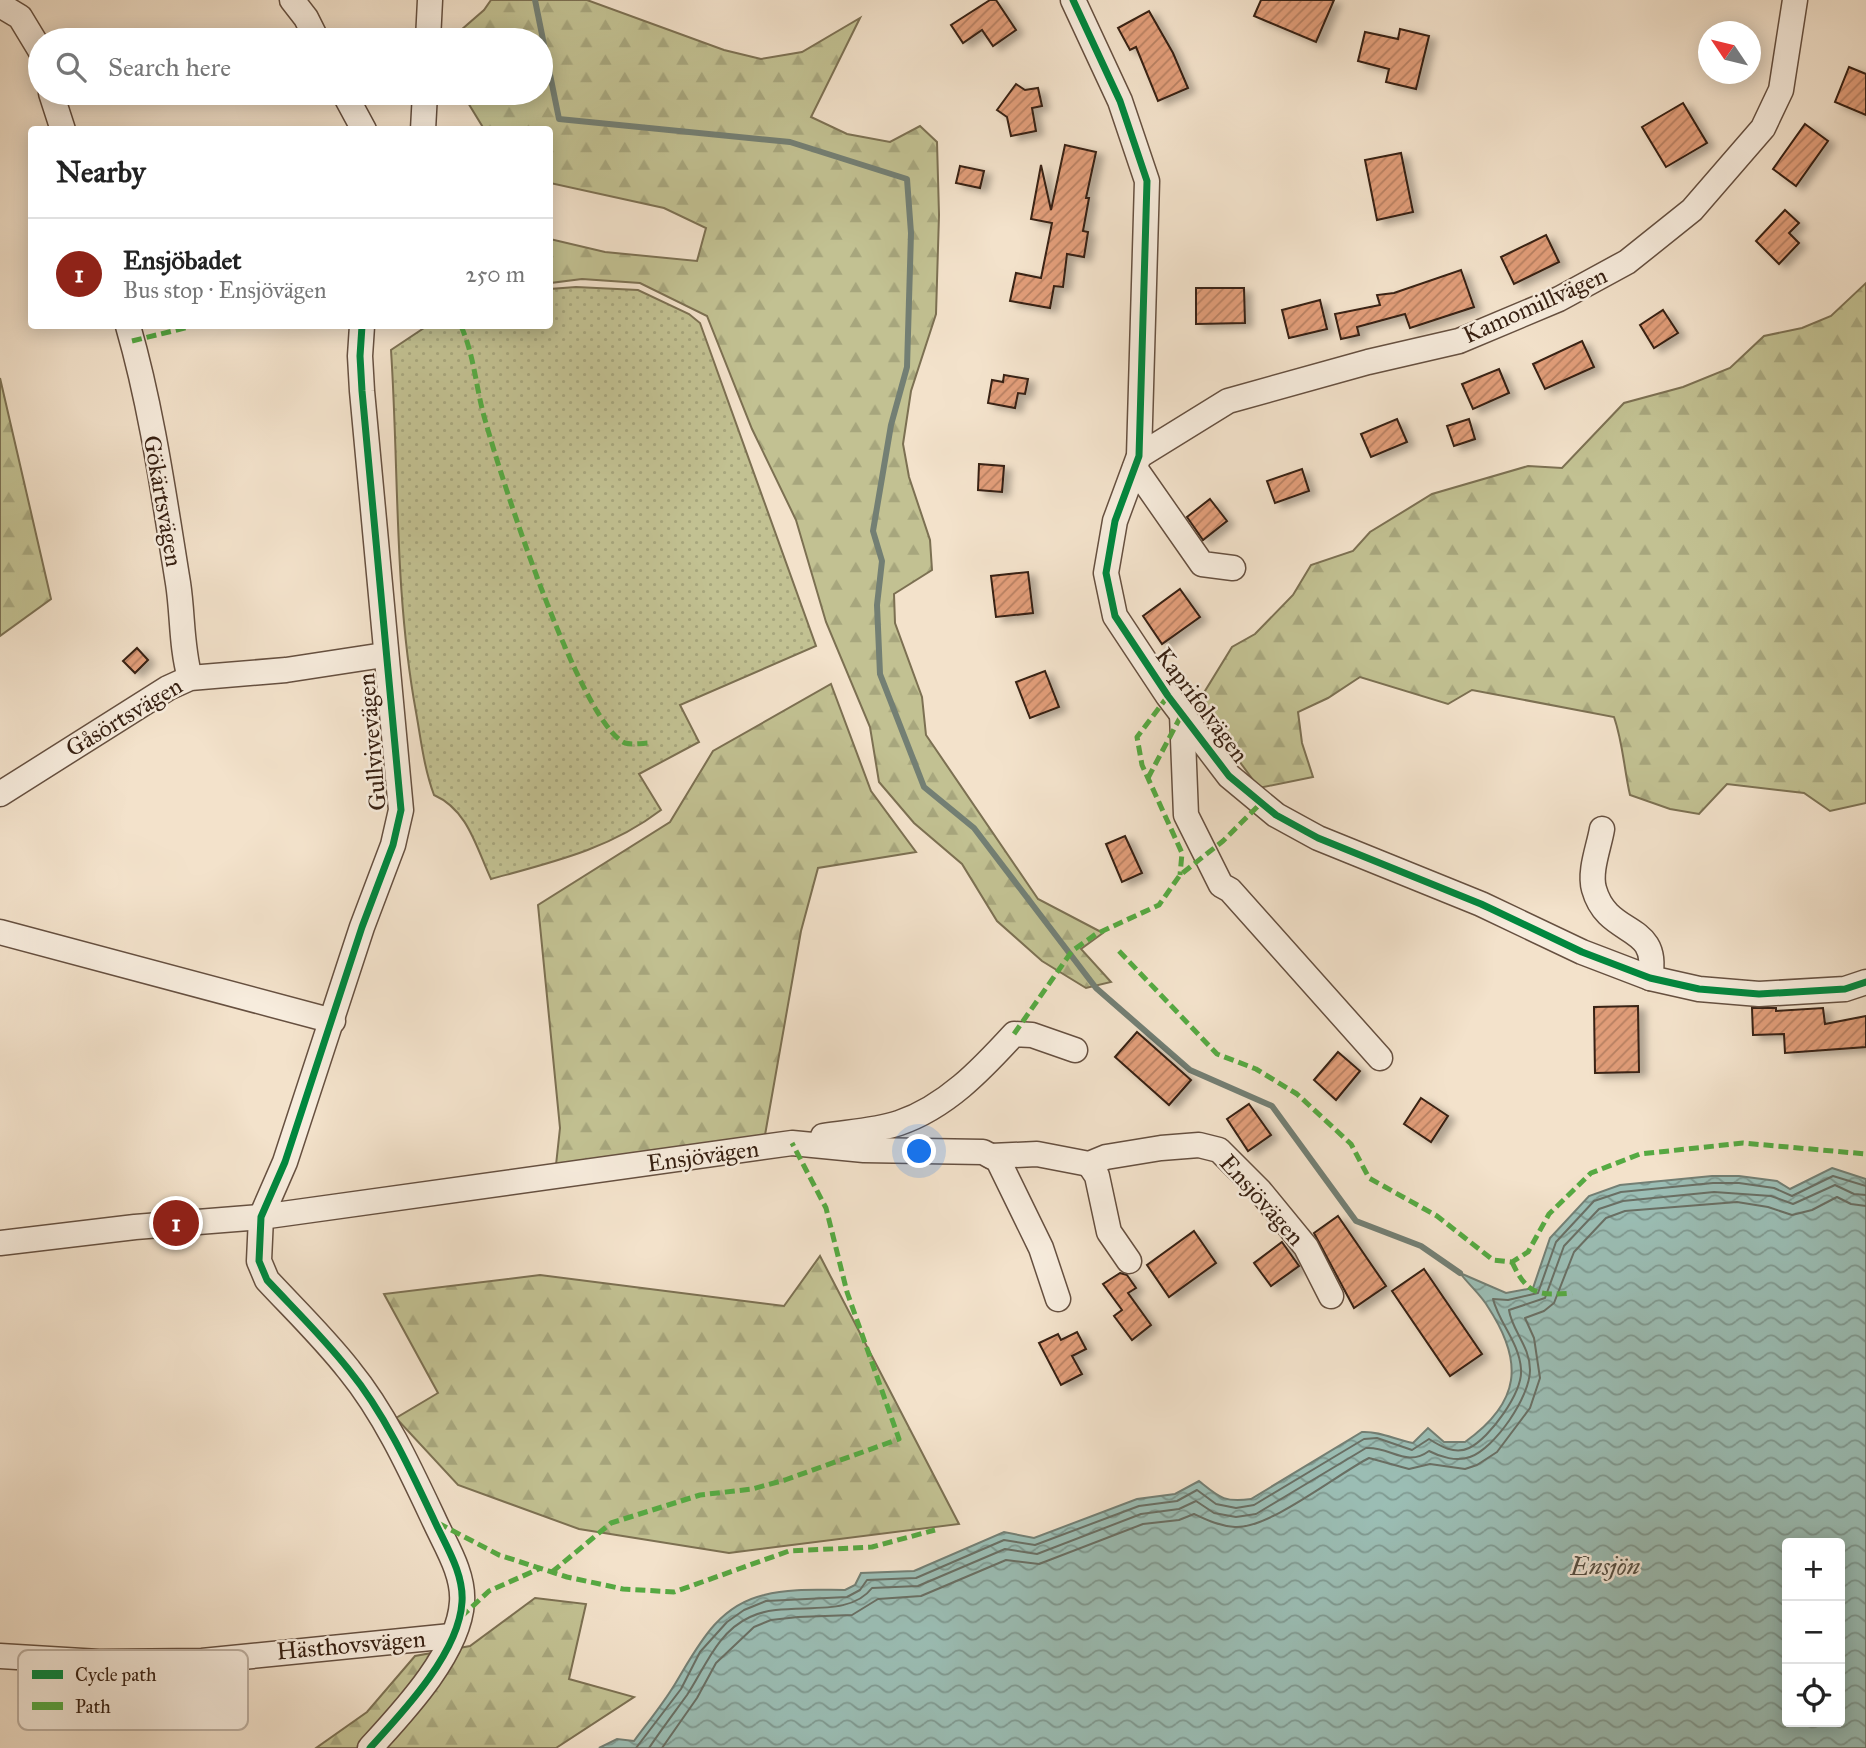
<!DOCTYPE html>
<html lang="en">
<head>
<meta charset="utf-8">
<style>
  :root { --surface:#fff; --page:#f2f2f2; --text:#222; --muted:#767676; --line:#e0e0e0; --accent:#8f2418 }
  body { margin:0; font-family:"IM FELL Great Primer",serif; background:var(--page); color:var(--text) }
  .controls { position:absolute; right:21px; bottom:21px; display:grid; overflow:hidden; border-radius:7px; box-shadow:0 4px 18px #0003 }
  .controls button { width:63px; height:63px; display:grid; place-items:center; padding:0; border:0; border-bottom:2px solid var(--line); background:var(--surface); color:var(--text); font:35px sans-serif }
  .compass { position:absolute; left:1698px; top:21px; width:63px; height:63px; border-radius:50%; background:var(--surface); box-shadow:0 4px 18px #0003; rotate:305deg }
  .you { position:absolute; left:920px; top:1152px; width:24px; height:24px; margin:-18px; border:5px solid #fff; border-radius:50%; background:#1a73e8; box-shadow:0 0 0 10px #1a73e833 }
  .badge { display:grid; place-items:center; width:46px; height:46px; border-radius:50%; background:var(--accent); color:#fff; font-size:23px; font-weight:700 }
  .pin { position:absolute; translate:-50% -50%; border:4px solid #fff; box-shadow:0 2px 7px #0006 }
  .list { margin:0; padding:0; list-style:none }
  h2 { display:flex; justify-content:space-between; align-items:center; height:91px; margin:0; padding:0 28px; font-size:30px }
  h2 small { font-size:23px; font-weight:400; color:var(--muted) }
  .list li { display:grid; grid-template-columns:46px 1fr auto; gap:21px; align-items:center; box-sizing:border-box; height:112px; padding:0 28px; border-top:2px solid var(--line) }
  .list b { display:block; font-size:26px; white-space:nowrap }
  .list p { margin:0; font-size:23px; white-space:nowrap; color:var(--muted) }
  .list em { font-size:23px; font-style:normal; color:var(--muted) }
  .icon { flex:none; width:38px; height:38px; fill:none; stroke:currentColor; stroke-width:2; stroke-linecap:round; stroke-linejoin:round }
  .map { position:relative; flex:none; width:1866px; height:1748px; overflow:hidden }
  .search { position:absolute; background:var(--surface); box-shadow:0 4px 18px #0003; left:28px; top:28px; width:525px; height:77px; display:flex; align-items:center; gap:18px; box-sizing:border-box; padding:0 24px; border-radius:38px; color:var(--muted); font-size:26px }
  .panel { position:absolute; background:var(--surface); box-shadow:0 4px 18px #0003; left:28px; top:126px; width:525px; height:203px; border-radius:7px }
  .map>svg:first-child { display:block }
  .forest { fill:url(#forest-firs); stroke:#7c7052; stroke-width:2 }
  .garden { fill:url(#garden-dots); stroke:#7c7052; stroke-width:2 }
  .water { fill:url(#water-waves); stroke:#737f74; stroke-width:2; fill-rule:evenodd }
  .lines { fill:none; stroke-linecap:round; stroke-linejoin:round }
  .shore { stroke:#696f64; stroke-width:2 }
  .stream { stroke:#737f74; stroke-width:6 }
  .building { fill:url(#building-hatch); stroke:#372012; stroke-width:2; filter:url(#shadow) }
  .minor-casing { stroke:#665040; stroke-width:27 }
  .minor { stroke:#f7ecdd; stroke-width:24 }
  .quiet { stroke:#55aa42; stroke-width:5; stroke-dasharray:10 5; stroke-linecap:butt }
  .cycleway-casing { stroke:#f7ecdd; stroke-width:11 }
  .cycleway { stroke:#00873e; stroke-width:7 }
  .labels { text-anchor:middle; stroke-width:5; stroke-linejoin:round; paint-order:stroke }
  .street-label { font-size:24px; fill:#372012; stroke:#f7ecdd }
  .water-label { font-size:26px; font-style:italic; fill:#554f43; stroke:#f7ecdd }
  .key { fill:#f7ecdd; stroke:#bdafa0; stroke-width:2 }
  .key-label { font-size:19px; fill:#372012 }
</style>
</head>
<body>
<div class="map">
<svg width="1866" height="1748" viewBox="0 0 1866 1748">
  <defs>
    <pattern id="forest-firs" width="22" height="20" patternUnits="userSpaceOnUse" patternTransform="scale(1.75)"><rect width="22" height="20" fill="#c2c192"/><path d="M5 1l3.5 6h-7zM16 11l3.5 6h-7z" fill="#a7a67d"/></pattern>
    <pattern id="garden-dots" width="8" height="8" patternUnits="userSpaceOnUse" patternTransform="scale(1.75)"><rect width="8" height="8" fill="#c2c192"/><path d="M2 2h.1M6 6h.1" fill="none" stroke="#a7a67d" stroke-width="1.8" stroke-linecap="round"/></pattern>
    <pattern id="water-waves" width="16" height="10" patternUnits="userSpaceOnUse" patternTransform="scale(1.75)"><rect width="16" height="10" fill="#9bbeb5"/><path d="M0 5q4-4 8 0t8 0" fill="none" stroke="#7f9a92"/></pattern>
    <pattern id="building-hatch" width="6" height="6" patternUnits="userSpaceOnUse" patternTransform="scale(1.75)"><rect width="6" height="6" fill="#e19d79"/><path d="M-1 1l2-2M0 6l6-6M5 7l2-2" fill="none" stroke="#b78062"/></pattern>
    <filter id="shadow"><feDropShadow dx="7" dy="4" stdDeviation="3.5" flood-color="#0004"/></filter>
  </defs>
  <rect width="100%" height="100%" fill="#f3e2cb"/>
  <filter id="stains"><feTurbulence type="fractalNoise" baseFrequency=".00286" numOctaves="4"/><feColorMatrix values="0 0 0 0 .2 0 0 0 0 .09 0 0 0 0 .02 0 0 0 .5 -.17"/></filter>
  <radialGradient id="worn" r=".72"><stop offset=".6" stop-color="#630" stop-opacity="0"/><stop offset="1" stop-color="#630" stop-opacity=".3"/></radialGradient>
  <g class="forest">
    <path d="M491,0H587L724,50L761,59L802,52L860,18L811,117L847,134L890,142L920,126L937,142L939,215L936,314L911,391L903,444L909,477L930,540L932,570L894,594L895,623L922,697L926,735L1038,899L1103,933L1081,949L1111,982L1086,988L1042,961L997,921L962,864L914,823L879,782L870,727L826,622L796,520L752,429L707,316L640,283L582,279L550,283V239L605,252L697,261L706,228L664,208L550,183V130L484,129L462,93H541V40H453V37L484,10Z"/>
    <path d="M1866,283V803L1830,811L1804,793L1727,784L1699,814L1670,809L1630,795C1624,769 1623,743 1614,717L1472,690L1448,704L1360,677L1328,698L1298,712L1302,743L1313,777L1259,788L1197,704L1232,647L1255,634L1293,595L1311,565L1353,551L1370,532L1432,494L1528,466L1562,468L1624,403L1683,387L1730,368L1764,336L1802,328L1831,316Z"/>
    <path d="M0,378L51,599L0,636Z"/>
    <path d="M831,684L871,791L916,852L818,868L801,931L765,1135L556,1165L560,1128L538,905L670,822L713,751Z"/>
    <path d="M820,1256L959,1524L729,1553L579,1529L458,1485L396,1418L438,1393L384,1294L540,1275L784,1306Z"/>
    <path d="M535,1598L586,1604L569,1679L634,1697L556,1748H316L367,1712L415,1656L470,1646Z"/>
  </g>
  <path class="garden" d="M576,287L638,290L689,314L700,323L816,646L680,705L699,742L639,774L661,810C610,849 553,862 491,879C476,847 468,810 434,795C424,768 421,740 416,712C394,592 399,471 391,350L427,326H550V289Z"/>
  <path class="water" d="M1832,1168L1866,1179V1748H599L617,1739L634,1741C648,1722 663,1704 675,1684C698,1646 717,1606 764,1595C790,1588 819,1590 845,1590L855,1585L861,1573L914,1571L1004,1532L1034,1538L1137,1499L1175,1494L1199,1481C1219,1497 1224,1503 1251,1499L1362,1432C1381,1431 1395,1440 1413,1443L1428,1428L1444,1442H1465C1521,1402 1524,1362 1488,1307C1481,1295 1469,1285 1460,1273L1506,1293L1533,1288L1550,1238L1589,1196L1620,1185L1712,1176H1739L1777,1181L1790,1189ZM1787,1543H1840V1722H1787Z"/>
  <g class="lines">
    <g class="shore">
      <path d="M636,1748L681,1689L700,1652L727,1622L744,1610L766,1601L847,1597L860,1590L867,1580L916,1578L1004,1540L1035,1545L1139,1506L1177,1501L1197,1490L1216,1504L1236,1508L1254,1505L1364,1439L1377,1438L1412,1450L1429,1439C1440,1446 1455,1455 1469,1448C1490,1438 1523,1392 1521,1369C1519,1342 1499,1323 1493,1299L1508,1300L1538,1293L1556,1242L1594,1201L1621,1192L1713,1183H1739L1774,1188L1792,1196L1833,1176L1866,1186"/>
      <path d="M649,1748C661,1730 674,1713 687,1695C705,1668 717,1632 750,1617C787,1599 847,1621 872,1588L918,1586L1005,1549L1037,1554L1141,1514L1179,1509L1196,1501L1214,1513L1236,1517L1256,1514L1366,1448C1390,1446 1406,1468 1429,1451C1440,1457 1457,1462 1470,1457C1495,1448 1530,1397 1530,1370C1530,1346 1512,1331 1509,1310L1545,1298L1564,1246L1599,1209L1623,1201L1714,1192L1771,1196L1793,1204L1835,1185L1854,1194L1866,1195"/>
      <path d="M662,1748L697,1698L716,1663L754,1627L771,1620L798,1617L852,1615L878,1599L921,1596L1006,1560L1039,1564L1143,1524L1179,1520L1194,1514C1207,1520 1219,1526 1235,1527C1269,1529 1336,1475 1369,1458L1409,1469L1430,1464L1465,1469L1477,1465L1497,1452L1530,1408L1540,1378L1534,1338L1525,1318L1544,1311L1554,1303L1574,1252L1606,1218L1625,1211L1737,1202L1768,1207L1792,1215L1812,1210L1837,1197L1851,1204L1866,1206"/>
    </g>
    <path class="stream" d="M535,0L559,119L790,142L907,179L911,233L907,367L891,425L873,531L882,561L877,605L880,674L924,787L974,828L1096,988L1190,1070L1272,1106L1356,1221L1421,1246L1460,1273"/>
  </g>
  <g class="building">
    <path d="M990,0H996L1016,30L993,46L982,30L963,43L951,25Z"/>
    <path d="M1261,0H1334L1316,42L1254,16Z"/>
    <path d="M1149,11L1173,53L1188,88L1158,101L1136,47L1130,50L1118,28Z"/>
    <path d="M1400,29L1429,36L1416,89L1386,82L1389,69L1358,61L1365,32L1398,39Z"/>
    <path d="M1849,67L1866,74V115L1835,102Z"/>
    <path d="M1016,84L1025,90L1038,88L1042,106L1032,108L1036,131L1011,136L1007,117L997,110Z"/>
    <path d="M1683,103L1707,143L1666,167L1642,127Z"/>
    <path d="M1805,124L1828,141L1796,186L1773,169Z"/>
    <path d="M1065,145L1096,152L1086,198H1089L1083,231L1088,232L1084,257L1067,254L1063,287L1054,286L1050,308L1010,301L1016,273L1041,278L1052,223L1031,219L1041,165L1051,210Z"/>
    <path d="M1401,153L1413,212L1377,220L1365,160Z"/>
    <path d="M960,166L984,171L980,188L956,183Z"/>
    <path d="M1785,210L1799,223L1789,233L1799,243L1779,264L1756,241Z"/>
    <path d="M1546,235L1559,262L1514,284L1501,257Z"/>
    <path d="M1461,270L1474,307L1410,328L1405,314L1357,327L1359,335L1341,339L1335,314L1380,305L1377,295L1394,293Z"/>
    <path d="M1196,288H1244L1245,323L1196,324Z"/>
    <path d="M1320,300L1327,329L1289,338L1282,310Z"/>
    <path d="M1663,310L1678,333L1654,348L1640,325Z"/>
    <path d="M1582,341L1594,367L1545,389L1533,364Z"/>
    <path d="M1499,369L1509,393L1473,409L1462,384Z"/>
    <path d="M1004,375L1028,379L1025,394L1018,393L1015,408L988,403L992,380L1003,382Z"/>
    <path d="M1397,419L1407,442L1371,457L1361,434Z"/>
    <path d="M1469,419L1475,439L1454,446L1447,426Z"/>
    <path d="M979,464L1004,466L1002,492L978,490Z"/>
    <path d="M1302,469L1309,491L1275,503L1267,481Z"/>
    <path d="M1210,499L1227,521L1203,540L1187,517Z"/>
    <path d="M1028,572L1033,613L996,617L991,576Z"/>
    <path d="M1180,589L1200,617L1162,644L1143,616Z"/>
    <path d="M137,648L148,660L135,673L123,661Z"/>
    <path d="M1045,671L1059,707L1030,718L1016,682Z"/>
    <path d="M1125,836L1142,873L1122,882L1106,844Z"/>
    <path d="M1638,1006L1639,1072L1595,1073L1594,1007Z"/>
    <path d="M1752,1008H1776V1011L1823,1008L1825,1024L1866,1016V1047L1785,1053L1784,1034L1753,1035Z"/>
    <path d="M1137,1032L1191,1080L1169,1105L1115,1057Z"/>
    <path d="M1338,1052L1360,1071L1336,1100L1314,1080Z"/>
    <path d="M1421,1098L1448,1116L1431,1142L1404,1124Z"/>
    <path d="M1249,1104L1271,1135L1248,1151L1227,1119Z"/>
    <path d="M1338,1216L1386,1286L1354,1308L1314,1233Z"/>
    <path d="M1194,1231L1216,1263L1169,1297L1147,1265Z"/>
    <path d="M1282,1242L1299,1266L1271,1286L1254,1263Z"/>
    <path d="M1424,1269L1482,1354L1450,1376L1392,1291Z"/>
    <path d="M1120,1273L1127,1275L1136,1288L1128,1293L1151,1325L1132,1340L1114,1316L1122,1310L1103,1284Z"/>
    <path d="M1077,1332L1086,1349L1072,1356L1082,1374L1061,1385L1039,1343L1058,1334L1061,1340Z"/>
  </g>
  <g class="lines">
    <g class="minor-casing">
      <g id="minor">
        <path d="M292,0L306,18L317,40"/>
        <path d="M1073,0L1120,101L1147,181L1139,456L1115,521L1106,573L1115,616L1168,696L1229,776L1276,815L1318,838L1481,904L1582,952L1650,978L1699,989L1759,994L1845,989L1866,982"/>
        <path d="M0,5L20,17L40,50"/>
        <path d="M428,40L430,0"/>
        <path d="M51,93L63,130"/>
        <path d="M344,93L364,130"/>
        <path d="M423,130L425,93"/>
        <path d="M128,326C152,409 164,497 178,583C183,615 181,646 190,678"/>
        <path d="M362,326L360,356L362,391L401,810L393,845L362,927L285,1162L261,1217L259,1261L267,1280C294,1309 324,1338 349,1370C385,1414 411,1471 435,1522C446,1546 464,1574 462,1602C459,1653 403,1712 370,1748"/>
        <path d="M1139,456L1228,401L1368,362L1459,341L1559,299L1627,262L1692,210L1763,128L1781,90L1795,0"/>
        <path d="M1135,468L1202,564L1233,568"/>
        <path d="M1182,714L1186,815L1221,885L1230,890L1380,1058"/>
        <path d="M0,794L168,688L190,678L286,670L384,655"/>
        <path d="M1602,829C1599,847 1589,871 1594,889C1608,939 1661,921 1650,978"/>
        <path d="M0,932L333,1021"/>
        <path d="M823,1136C848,1132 875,1131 899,1123C946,1107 981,1070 1014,1034L1032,1035L1075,1050"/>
        <path d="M991,1156L1037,1154L1089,1164L1106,1157L1161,1148L1199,1145L1219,1150L1260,1191L1306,1247L1331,1296"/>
        <path d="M1089,1164L1097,1176L1109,1232L1129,1261"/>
        <path d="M0,1243L135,1227L261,1217L792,1143L864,1150L983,1152L998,1160L1041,1248L1058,1299"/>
        <path d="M0,1656L99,1662L202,1661L451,1636"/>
      </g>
    </g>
    <use href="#minor" class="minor"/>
    <g class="quiet">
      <path d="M461,326C475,357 476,391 486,423C501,478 580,723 625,743C632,745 644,743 651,743"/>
      <path d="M132,341L193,326"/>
      <path d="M1168,696L1137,737L1142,765L1182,853L1180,875"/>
      <path d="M1148,778L1182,714"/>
      <path d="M1119,951L1217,1054L1256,1069L1297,1094L1351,1144L1369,1178L1437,1216L1493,1260L1512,1262L1528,1252L1549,1214L1591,1173L1640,1154L1743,1143L1866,1154"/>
      <path d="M1014,1034L1072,951L1096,934L1159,905L1180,875L1223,841L1261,803"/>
      <path d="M1512,1262C1527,1294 1537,1296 1572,1293"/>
      <path d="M438,1523L499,1555L567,1577L623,1589L674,1592L789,1551L872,1547L935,1530"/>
      <path d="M552,1572L611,1523L700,1495L752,1489L785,1480L899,1439L847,1292L826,1208L792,1143"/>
      <path d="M461,1617L489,1591L541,1568"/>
    </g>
    <g class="cycleway-casing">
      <g id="cycleway">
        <path d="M1073,0L1120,101L1147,181L1139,456L1115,521L1106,573L1115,616L1168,696L1229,776L1276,815L1318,838L1481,904L1582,952L1650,978L1699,989L1759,994L1845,989L1866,982"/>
        <path d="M362,326L360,356L362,391L401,810L393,845L362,927L285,1162L261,1217L259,1261L267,1280C294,1309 324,1338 349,1370C385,1414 411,1471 435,1522C446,1546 464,1574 462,1602C459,1653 403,1712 370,1748"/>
      </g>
    </g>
    <use href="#cycleway" class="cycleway"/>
  </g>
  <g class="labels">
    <g class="street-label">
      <text transform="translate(1535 305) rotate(-24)" y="8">Kamomillvägen</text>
      <text transform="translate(163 501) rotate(80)" y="8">Gökärtsvägen</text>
      <text transform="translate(1202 705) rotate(53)" y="8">Kaprifolvägen</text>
      <text transform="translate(124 717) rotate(-31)" y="8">Gåsörtsvägen</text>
      <text transform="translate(372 742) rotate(-95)" y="8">Gullvivevägen</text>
      <text transform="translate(703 1156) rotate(-8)" y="8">Ensjövägen</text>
      <text transform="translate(1262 1200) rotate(48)" y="8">Ensjövägen</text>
      <text transform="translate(351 1645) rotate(-5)" y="8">Hästhovsvägen</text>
    </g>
    <g class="water-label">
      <text x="1605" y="1575">Ensjön</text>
    </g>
  </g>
  <rect x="18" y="1650" width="230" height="80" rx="10" class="key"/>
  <rect x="32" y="1670" width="31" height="9" fill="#00873e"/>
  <rect x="32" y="1702" width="31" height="8" fill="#55aa42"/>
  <g class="key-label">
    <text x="75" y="1681">Cycle path</text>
    <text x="75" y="1713">Path</text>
  </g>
  <rect width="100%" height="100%" filter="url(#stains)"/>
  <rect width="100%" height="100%" fill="url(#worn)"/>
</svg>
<div class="controls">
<button>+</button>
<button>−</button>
<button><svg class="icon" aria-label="locate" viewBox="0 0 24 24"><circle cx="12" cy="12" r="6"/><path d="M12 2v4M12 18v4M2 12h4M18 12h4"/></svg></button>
</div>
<svg class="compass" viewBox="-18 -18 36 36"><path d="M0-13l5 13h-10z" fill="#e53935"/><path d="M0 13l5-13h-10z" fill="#767676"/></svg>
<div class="you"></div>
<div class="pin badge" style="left:176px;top:1223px">1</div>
<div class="search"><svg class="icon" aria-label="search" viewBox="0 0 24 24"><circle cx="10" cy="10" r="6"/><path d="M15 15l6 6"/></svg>Search here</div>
<section class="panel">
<h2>Nearby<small></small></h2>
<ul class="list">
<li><span class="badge">1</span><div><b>Ensjöbadet</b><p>Bus stop · Ensjövägen</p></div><em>250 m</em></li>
</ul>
</section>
</div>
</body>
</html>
